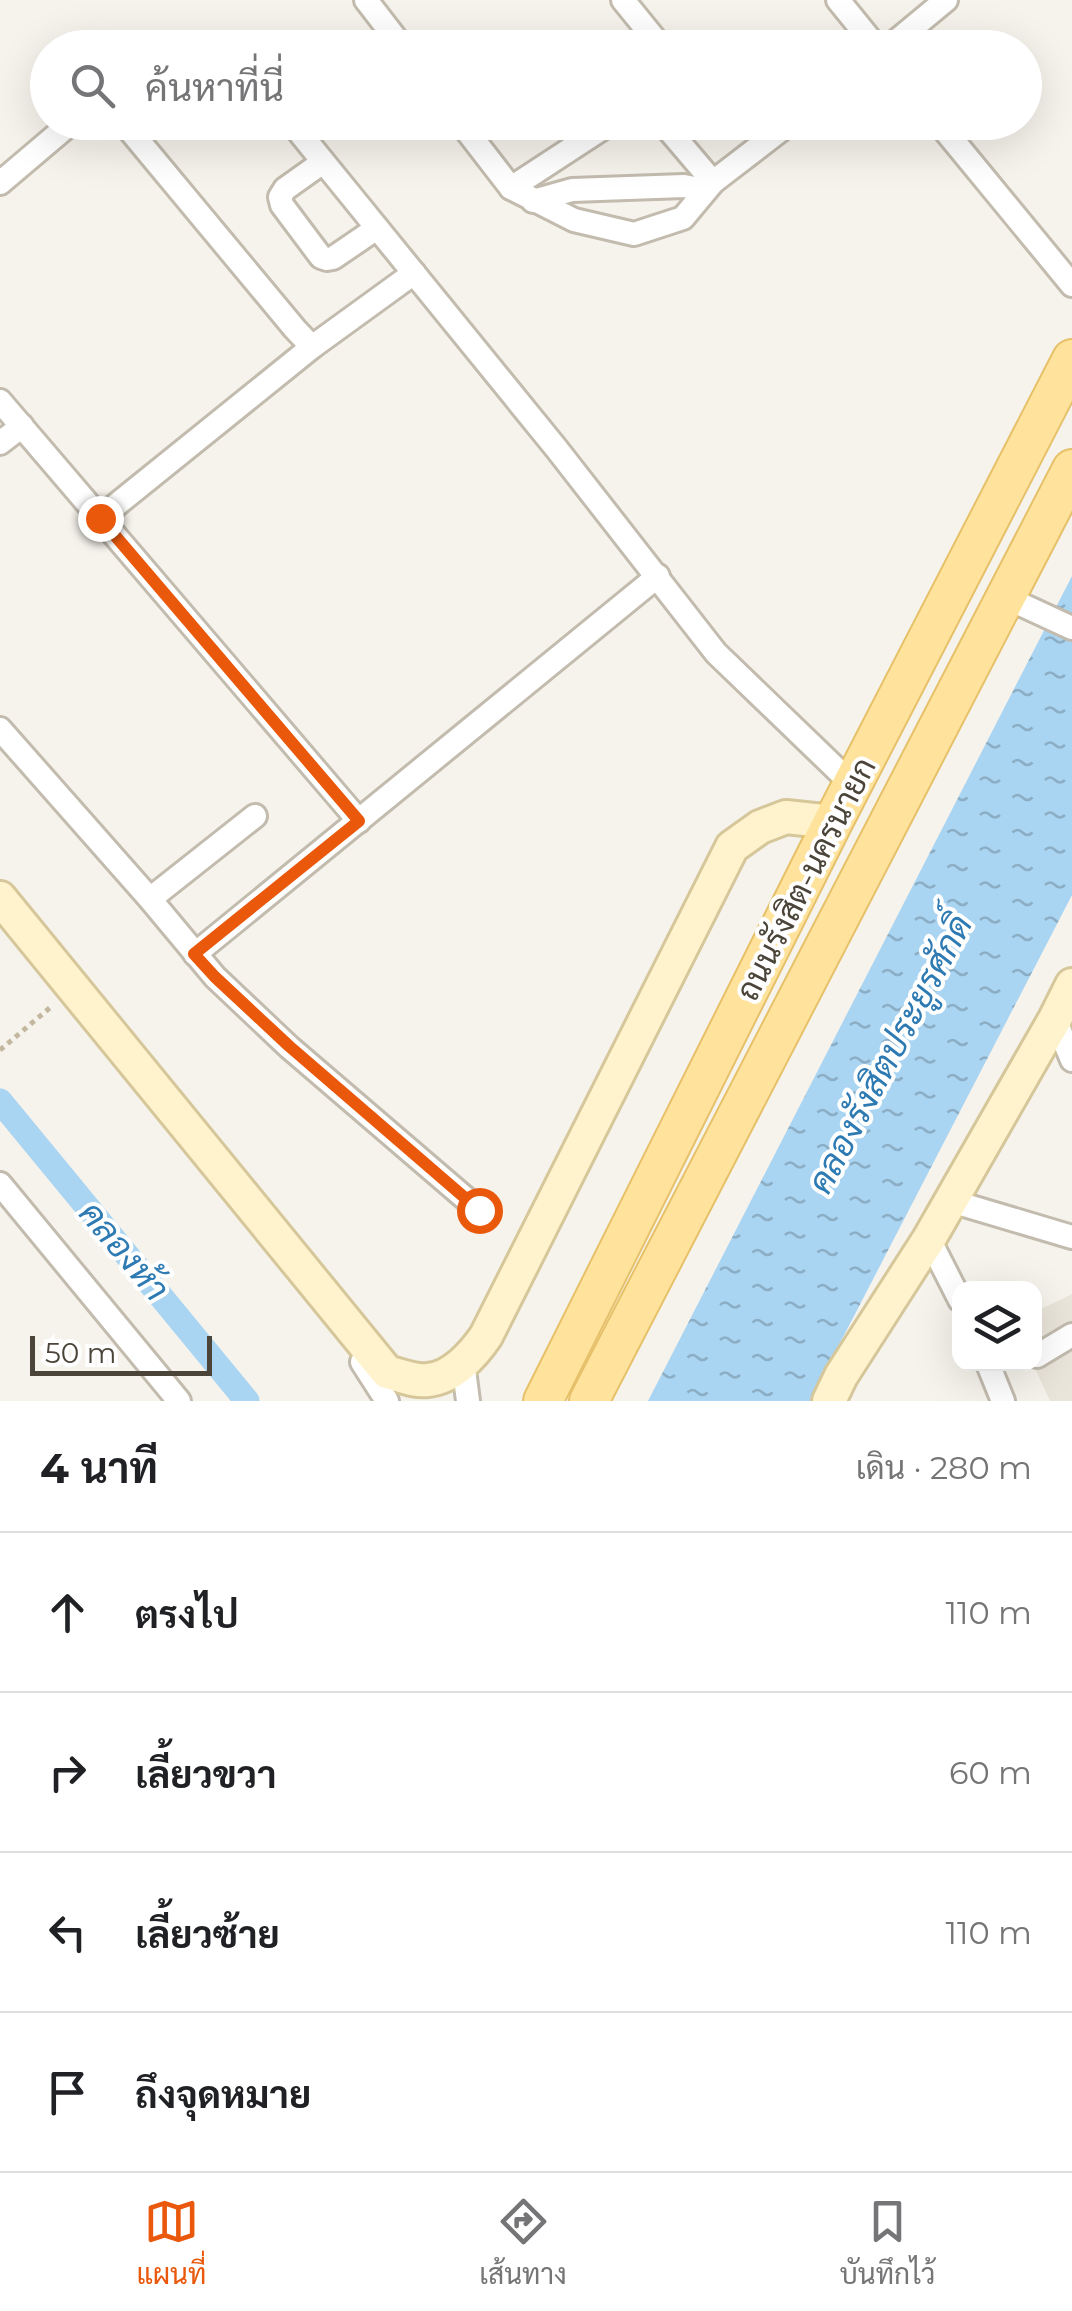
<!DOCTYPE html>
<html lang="th">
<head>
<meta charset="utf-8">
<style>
  :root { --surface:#fff; --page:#f2f2f2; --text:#202124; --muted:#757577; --line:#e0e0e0; --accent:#ea580c }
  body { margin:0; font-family:Montserrat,Sarabun,sans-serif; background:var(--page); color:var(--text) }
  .controls { position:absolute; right:30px; bottom:30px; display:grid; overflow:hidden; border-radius:20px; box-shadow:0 10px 40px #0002 }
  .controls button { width:90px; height:90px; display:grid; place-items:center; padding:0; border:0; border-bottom:2px solid var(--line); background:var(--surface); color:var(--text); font:50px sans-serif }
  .scale { position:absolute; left:30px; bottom:25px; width:182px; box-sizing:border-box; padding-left:10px; border:5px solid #4b4439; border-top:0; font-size:28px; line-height:35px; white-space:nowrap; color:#4b4439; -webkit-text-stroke:8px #fff; paint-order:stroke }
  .stop { position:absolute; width:30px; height:30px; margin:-22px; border:8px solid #ea580c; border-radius:50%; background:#fff }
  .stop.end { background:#ea580c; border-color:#fff; box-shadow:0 2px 10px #0008 }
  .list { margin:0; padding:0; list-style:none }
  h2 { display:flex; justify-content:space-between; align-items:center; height:130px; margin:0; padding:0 40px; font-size:42px }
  h2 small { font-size:32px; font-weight:400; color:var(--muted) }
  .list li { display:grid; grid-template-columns:65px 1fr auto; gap:30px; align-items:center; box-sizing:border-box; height:160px; padding:0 40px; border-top:2px solid var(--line) }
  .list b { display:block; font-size:38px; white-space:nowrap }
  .list em { font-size:32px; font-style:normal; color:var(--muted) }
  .icon { flex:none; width:55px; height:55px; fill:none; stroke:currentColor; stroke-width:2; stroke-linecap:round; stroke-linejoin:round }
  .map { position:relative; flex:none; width:1072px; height:1401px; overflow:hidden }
  .search { position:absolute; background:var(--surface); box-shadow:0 10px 40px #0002; left:30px; right:30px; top:30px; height:110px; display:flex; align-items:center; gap:25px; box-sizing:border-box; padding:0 35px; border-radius:55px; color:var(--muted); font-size:38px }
  .sheet { height:770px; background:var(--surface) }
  nav { display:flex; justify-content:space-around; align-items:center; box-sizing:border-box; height:140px; border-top:2px solid var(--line); background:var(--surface); font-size:28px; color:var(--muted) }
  nav a { display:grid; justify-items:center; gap:5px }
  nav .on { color:var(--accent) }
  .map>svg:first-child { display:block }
  .residential { fill:#eae5da }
  .water { fill:url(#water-ripples) }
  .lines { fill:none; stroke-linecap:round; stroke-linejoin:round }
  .canal { stroke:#a9d4f2; stroke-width:25 }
  .street-casing { stroke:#c2bbae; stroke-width:28 }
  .secondary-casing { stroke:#d6c79b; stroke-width:38 }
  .primary-casing { stroke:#e6c16a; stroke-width:42 }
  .path { stroke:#c4b79f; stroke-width:5; stroke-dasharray:5 5; stroke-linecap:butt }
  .street { stroke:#fff; stroke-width:22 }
  .secondary { stroke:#fff3cd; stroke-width:32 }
  .primary { stroke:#ffe39c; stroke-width:38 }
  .route { stroke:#ea580c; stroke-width:12 }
  .labels { text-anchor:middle; stroke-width:8; stroke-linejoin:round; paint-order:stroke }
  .street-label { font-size:32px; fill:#4b4439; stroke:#fff }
  .water-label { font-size:35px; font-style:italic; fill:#2e7ab2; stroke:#fff }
</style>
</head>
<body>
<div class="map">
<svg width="1072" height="1401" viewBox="0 0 1072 1401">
  <defs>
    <pattern id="water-ripples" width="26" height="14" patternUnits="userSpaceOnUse" patternTransform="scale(2.5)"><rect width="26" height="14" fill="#a9d4f2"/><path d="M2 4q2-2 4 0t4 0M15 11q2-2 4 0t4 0" fill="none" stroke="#8caec5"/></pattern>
  </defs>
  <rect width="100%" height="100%" fill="#f6f3ec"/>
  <path class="residential" d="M1072,1294V1401H1050L1033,1364L1035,1312Z"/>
  <path class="water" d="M1072,576V895L810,1401H648Z"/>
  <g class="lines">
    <path class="canal" d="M0,1101L247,1401"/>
    <g class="street-casing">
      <g id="street">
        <path d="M366,0L403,48"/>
        <path d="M623,0L662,48"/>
        <path d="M838,0L877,48"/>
        <path d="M888,48L946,0"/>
        <path d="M123,122L295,329L312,347L414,273"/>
        <path d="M291,122L556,448L716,653L853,785"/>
        <path d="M460,122L511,188L574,220L634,234L683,218L713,182L791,122"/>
        <path d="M662,122L713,182"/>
        <path d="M938,122L1072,285"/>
        <path d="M323,162L285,189L280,197L282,205L321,257L327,259L333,258L377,228"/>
        <path d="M0,183L72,122"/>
        <path d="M511,188L612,122"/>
        <path d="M533,201L572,190L684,186L705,190"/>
        <path d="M0,401L359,821"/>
        <path d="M0,443L22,426"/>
        <path d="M100,518L312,347"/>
        <path d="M1007,598L1072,628"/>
        <path d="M0,729L150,899L215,977L289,1047L479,1210"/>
        <path d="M150,899L255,816"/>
        <path d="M195,954L658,576"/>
        <path d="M1055,1019L1072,1060"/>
        <path d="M0,1184L179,1401"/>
        <path d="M951,1201L1072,1237"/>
        <path d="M929,1239L960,1300"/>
        <path d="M1037,1356L1072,1335"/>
        <path d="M362,1362L387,1401"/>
        <path d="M463,1362L468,1401"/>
        <path d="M988,1364L1003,1401"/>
      </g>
    </g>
    <g class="secondary-casing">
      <g id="secondary">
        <path d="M0,898L387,1372C400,1375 414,1382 428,1380C452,1378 473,1355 486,1336L732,847L760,827L786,817L833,822"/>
        <path d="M829,1401L841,1376L929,1239L1055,1019L1072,985"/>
      </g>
    </g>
    <g class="primary-casing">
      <g id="primary">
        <path d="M543,1401L833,822L1072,359"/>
        <path d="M589,1401L1072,469"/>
      </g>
    </g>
    <path class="path" d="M0,1050L52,1006"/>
    <use href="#street" class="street"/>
    <use href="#secondary" class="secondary"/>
    <use href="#primary" class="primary"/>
  </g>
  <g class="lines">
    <path class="route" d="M100,518L359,821L194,954L215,977L289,1046L479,1210"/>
  </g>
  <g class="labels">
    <g class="street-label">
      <text transform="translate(806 879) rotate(-63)" y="11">ถนนรังสิต-นครนายก</text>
    </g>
    <g class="water-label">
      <text transform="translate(890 1054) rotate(-62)" y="12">คลองรังสิตประยูรศักดิ์</text>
      <text transform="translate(124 1251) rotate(50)" y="12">คลองห้า</text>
    </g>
  </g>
</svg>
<div class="controls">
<button><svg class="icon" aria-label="layers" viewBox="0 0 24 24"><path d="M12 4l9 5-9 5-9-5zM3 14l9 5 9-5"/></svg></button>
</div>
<div class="scale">50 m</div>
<div class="stop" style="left:479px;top:1210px"></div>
<div class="stop end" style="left:100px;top:518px"></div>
<div class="search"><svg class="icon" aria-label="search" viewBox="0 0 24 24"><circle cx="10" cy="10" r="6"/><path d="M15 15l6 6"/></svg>ค้นหาที่นี่</div>
</div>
<section class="sheet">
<h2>4 นาที<small>เดิน · 280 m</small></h2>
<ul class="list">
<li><svg class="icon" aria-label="ahead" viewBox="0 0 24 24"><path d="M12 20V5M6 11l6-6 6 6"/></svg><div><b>ตรงไป</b></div><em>110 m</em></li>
<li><svg class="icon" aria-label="right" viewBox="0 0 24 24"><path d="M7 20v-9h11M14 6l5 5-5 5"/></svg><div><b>เลี้ยวขวา</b></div><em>60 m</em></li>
<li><svg class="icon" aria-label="left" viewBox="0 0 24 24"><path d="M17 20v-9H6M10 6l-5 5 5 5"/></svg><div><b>เลี้ยวซ้าย</b></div><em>110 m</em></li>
<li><svg class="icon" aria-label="arrive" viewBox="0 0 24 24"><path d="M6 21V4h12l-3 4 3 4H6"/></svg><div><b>ถึงจุดหมาย</b></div></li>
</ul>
</section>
<nav>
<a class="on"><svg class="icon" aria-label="map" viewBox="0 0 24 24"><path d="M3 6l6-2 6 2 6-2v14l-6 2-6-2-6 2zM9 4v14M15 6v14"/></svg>แผนที่</a>
<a><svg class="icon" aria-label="directions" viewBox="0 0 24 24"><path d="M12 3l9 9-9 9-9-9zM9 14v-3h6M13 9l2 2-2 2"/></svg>เส้นทาง</a>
<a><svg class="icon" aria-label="saved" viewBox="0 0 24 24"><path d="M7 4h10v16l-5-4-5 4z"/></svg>บันทึกไว้</a>
</nav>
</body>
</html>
